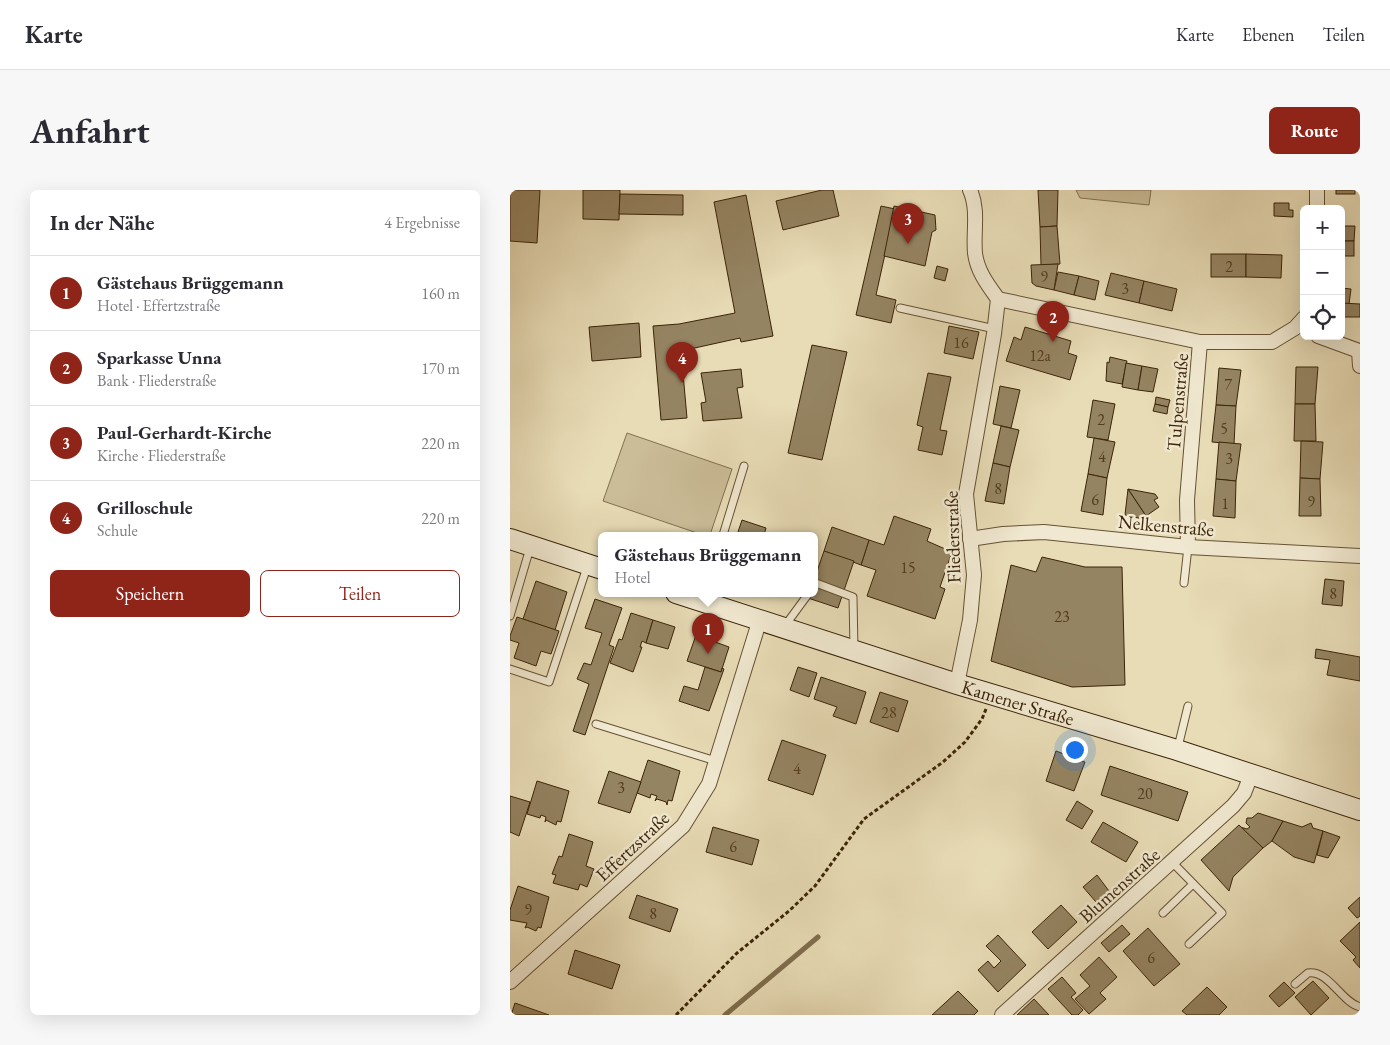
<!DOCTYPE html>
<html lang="de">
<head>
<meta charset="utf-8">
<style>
  :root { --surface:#fff; --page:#f7f7f7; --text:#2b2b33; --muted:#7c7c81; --line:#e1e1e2; --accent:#8f2418 }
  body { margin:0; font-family:"EB Garamond",serif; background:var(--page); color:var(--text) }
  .controls { position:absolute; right:15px; top:15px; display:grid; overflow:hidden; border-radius:8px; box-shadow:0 5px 20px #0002 }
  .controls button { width:45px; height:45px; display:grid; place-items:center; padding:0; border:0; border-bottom:1px solid var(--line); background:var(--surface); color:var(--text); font:25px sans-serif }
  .you { position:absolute; left:564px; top:559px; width:18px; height:18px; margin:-12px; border:4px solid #fff; border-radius:50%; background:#1a73e8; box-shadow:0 0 0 8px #1a73e833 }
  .badge { display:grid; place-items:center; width:32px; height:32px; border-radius:50%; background:var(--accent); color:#fff; font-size:16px; font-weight:700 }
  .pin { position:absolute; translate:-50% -41px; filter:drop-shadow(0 1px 2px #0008) }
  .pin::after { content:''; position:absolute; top:26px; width:18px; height:15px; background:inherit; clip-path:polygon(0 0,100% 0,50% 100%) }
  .popup { position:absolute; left:88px; top:342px; width:220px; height:65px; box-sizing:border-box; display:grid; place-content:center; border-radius:8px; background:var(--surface); filter:drop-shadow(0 1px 4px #0005); font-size:16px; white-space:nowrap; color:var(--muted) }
  .popup b { font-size:19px; color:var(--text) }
  .popup::after { content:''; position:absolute; left:50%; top:100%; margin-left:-10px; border:10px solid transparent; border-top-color:var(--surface) }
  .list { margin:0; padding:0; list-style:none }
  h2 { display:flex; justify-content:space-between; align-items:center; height:65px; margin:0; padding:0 20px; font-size:21px }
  h2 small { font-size:16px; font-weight:400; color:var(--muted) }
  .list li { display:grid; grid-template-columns:32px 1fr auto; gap:15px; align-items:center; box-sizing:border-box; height:75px; padding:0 20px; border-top:1px solid var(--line) }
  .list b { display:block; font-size:19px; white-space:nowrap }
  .list p { margin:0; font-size:16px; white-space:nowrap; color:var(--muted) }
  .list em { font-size:16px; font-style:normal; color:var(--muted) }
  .actions { display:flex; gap:10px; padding:15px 20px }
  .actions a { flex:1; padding:11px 0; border:1px solid var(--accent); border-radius:8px; text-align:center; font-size:18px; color:var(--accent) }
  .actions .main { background:var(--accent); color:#fff }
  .icon { flex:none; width:28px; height:28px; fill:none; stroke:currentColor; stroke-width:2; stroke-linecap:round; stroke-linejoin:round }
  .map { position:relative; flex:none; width:850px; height:825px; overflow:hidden; border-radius:8px }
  header { display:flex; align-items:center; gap:30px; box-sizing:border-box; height:70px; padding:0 25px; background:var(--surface); border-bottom:1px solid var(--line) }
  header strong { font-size:24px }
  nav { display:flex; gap:28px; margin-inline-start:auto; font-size:18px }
  .intro { display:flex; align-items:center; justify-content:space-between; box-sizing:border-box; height:120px; padding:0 30px }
  h1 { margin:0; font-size:35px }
  .button { padding:12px 22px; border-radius:8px; background:var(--accent); color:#fff; font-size:18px; font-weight:700 }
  main { display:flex; gap:30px; padding:0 30px }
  aside { flex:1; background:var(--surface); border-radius:8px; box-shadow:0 5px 20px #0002 }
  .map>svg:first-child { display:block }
  .green { fill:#cbbd98; stroke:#837050 }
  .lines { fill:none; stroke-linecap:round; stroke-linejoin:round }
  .stream { stroke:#7f6d4d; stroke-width:5 }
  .building { fill:#958462; stroke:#3b2408 }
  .service-casing { stroke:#665234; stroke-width:9 }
  .minor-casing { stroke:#665234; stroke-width:16 }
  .secondary-casing { stroke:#3b2408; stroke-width:22 }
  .path { stroke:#3b2408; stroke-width:3; stroke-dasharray:4 2.5; stroke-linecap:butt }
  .service { stroke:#f0e8d0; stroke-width:7 }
  .minor { stroke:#f0e8d0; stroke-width:14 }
  .secondary { stroke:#f0e8d0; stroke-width:20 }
  .labels { text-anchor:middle; stroke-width:5; stroke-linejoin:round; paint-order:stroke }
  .number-label { font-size:16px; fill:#523c1e }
  .street-label { font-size:19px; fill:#3b2408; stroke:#f0e8d0 }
</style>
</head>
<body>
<header>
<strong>Karte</strong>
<nav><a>Karte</a><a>Ebenen</a><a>Teilen</a></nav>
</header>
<div class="intro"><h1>Anfahrt</h1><a class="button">Route</a></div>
<main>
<aside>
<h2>In der Nähe<small>4 Ergebnisse</small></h2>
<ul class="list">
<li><span class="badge">1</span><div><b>Gästehaus Brüggemann</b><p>Hotel · Effertzstraße</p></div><em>160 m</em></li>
<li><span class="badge">2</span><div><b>Sparkasse Unna</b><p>Bank · Fliederstraße</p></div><em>170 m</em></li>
<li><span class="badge">3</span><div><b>Paul-Gerhardt-Kirche</b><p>Kirche · Fliederstraße</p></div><em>220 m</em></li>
<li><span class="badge">4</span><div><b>Grilloschule</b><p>Schule</p></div><em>220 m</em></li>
</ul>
<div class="actions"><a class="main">Speichern</a><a>Teilen</a></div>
</aside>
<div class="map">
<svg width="850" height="825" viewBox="0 0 850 825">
  <rect width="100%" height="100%" fill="#e8dcb6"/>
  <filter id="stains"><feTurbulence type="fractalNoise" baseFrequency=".004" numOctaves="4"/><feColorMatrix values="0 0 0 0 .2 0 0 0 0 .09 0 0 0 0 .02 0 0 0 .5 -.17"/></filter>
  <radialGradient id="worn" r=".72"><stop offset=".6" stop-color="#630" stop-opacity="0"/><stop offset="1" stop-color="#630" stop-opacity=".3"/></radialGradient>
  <g class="green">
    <path d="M566,0H641L639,15L570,8Z"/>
    <path d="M117,243L222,279L200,345H193L93,311Z"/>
  </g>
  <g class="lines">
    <path class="stream" d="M215,825L308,747"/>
  </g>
  <g class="building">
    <path d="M0,0H30L27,53L0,51Z"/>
    <path d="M73,0H110L109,30L73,29Z"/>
    <path d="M312,0H323L329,26L273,40L266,11Z"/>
    <path d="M528,0H548L547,36L530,37Z"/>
    <rect x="826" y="0" width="19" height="4"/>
    <path d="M110,4L173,5V25L109,24Z"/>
    <path d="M236,5L263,146L231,152L230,148L171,161L177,228L151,230L143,136L169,134L225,123L204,12Z"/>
    <path d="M764,13H779V20H783V27L764,26Z"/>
    <path d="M371,16L385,19L366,105L386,110L381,133L346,125Z"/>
    <path d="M384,16L425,25L426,40L422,42L415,76L374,66Z"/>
    <path d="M547,36L550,74L531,75L530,37Z"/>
    <path d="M831,36H845L844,51H831Z"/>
    <rect x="831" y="51" width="13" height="15"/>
    <rect x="701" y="64" width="35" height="23"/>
    <path d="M736,64L772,65L771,88L736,87Z"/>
    <path d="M548,74L544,100L526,96L522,93L521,75Z"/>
    <path d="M427,76L438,79L435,91L424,88Z"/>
    <path d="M548,82L569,86L564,105L544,100Z"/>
    <path d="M601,83L634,91L629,113L595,105Z"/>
    <path d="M569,86L589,91L585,110L564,105Z"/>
    <path d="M634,91L667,99L662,121L629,113Z"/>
    <path d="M831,98L841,99L839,114L831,113Z"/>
    <path d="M831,113L850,114V127H831Z"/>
    <path d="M129,133L131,167L82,171L79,137Z"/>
    <path d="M439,136L469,142L463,169L434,163Z"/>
    <path d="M515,137L561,151L558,163L567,166L560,190L496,171L504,147L511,150Z"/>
    <path d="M302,155L337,162L312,270L278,263Z"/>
    <path d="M600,167L617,171L612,194L596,191L597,172L599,173Z"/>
    <path d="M616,173L632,176L628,200L612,197Z"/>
    <path d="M632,176L648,179L643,202L628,200Z"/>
    <path d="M786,177H808L805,214H785Z"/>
    <path d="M709,178L731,180L726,216L706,215Z"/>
    <path d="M231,179L233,197L227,198L232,228L193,231L191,213L196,212L191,183Z"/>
    <path d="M418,183L441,187L430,240L437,241L432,265L408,260L413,237L407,235Z"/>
    <path d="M490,196L510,200L501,238L483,234Z"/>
    <path d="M646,207L660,210L658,217L645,214Z"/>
    <path d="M583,210L605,214L598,250L577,247Z"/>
    <path d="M645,214L658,217L657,224L643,221Z"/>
    <path d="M785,214H805L806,251H784Z"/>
    <path d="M706,215L726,216L724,254L702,252Z"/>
    <path d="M491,236L509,240L500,277L483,273Z"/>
    <path d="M584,248L605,252L597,288L578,284Z"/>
    <path d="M791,251L813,252L810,289L790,288Z"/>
    <path d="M709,252L731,254L726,291L706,289Z"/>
    <path d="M483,273L500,277L494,314L475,311Z"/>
    <path d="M578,284L597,288L593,325L571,321Z"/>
    <path d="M790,288L810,289L811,326H789Z"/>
    <path d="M706,289L726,291L725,328L703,326Z"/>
    <path d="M618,299L645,304L648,308L644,310L649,317L636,326Z"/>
    <path d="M618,299L636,326L633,329L615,325Z"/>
    <path d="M384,326L421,339L417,351L442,362L430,397L435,399L425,429L357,406L366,380L351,375L359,350L374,355Z"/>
    <path d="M232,330L256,338L254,345H227Z"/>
    <path d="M322,337L359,350L351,375L314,361Z"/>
    <path d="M314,361L344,371L328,418L298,408L300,403H304V390Z"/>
    <path d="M532,367L575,377H612L615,495L562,497L481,471L501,375L526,382Z"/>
    <path d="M815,389L834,391L832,416L812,414Z"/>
    <path d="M26,391L57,402L45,440L13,429Z"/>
    <path d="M85,409L112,418L99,455L104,457L75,545L63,541L79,494L67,489L74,473L81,475L92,443L75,438Z"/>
    <path d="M121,423L143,430L136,453L132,451L130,457H132L123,482L100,473L109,449L112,450Z"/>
    <path d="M7,427L49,441L41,464L31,461L26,476L4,468L9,453L0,450V446Z"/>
    <path d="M143,430L165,437L158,459L136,453Z"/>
    <path d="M186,445L219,457L211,482L177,471Z"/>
    <path d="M806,459L850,467V491L817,485L820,470L805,468Z"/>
    <path d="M195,477L211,482L212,478L214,479L199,521L169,511L174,496L188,500Z"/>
    <path d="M288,477L307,483L299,507L280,500Z"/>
    <path d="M311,487L356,502L346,534L323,526L327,517L304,509Z"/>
    <path d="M370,502L398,511L388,542L360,532Z"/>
    <path d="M272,550L316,565L303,605L258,590Z"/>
    <path d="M546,561L575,572L564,601L536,591Z"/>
    <path d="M138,570L170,581L162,611L158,610L157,615L156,612L147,609L145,611L147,606L141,604L140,608L127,603Z"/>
    <path d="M600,576L678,602L668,631L591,605Z"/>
    <path d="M99,581L131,592L120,623L88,613Z"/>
    <path d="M27,591L59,601L51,632L47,631L46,635L36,630L35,632L36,627L31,625L30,628L17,624Z"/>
    <path d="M0,606L20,612L9,646L0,642Z"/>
    <path d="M567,611L583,621L572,639L556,630Z"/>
    <path d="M748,623L773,631L762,651L753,658L730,637L737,639L740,637L736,633L737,628H742Z"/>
    <path d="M773,631L792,637L801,633L803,638L813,641L804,673L784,667L762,651Z"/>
    <path d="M593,632L628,652L616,672L581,652Z"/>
    <path d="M729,635L753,658L723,687L719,701L691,670Z"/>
    <path d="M203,637L249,650L242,675L196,662Z"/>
    <path d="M813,641L830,647L818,668L807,665Z"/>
    <path d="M59,644L83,652L76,676L84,679L77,697L70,694L68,700L43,693L46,685L42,684L49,666L52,667Z"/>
    <path d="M587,685L599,701L586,712L573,697Z"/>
    <path d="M8,696L39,707L31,738L28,737L26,741L17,737L15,738L17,733L0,730V720Z"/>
    <path d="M127,705L168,719L160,742L119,728Z"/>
    <path d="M850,707V726L847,728L838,718Z"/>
    <path d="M551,715L567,732L538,759L522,742Z"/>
    <path d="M850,732V778L843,770L846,767L830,751Z"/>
    <path d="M612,735L620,744L599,762L591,753Z"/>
    <path d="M638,738L670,774L644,796L613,761Z"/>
    <path d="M488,745L516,775L488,802L468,780L478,771L484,778L491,771L476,756Z"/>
    <path d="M65,760L110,775L102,799L58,784Z"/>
    <path d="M589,767L607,787L590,803L596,809L579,824L565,809L580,796L570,785Z"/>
    <path d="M552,787L566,803L561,807L573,820L568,825H562L538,799Z"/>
    <path d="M803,791L819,808L801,825L785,807Z"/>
    <path d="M774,792L785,803L769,817L759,806Z"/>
    <path d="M697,797L717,817L709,825H677L672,821Z"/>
    <path d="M448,801L468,821L464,825H422Z"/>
    <path d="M524,809L539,825H507Z"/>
    <path d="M5,813L39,825H1Z"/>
  </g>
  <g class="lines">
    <g class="service-casing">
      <g id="service">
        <path d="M390,118L485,139"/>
        <path d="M213,345L234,276"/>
        <path d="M674,393L678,357"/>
        <path d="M304,395L306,393L343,407L344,460"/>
        <path d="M0,426L20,358"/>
        <path d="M274,437L299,403"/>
        <path d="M0,479L39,492L77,377"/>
        <path d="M86,534L206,571"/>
        <path d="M668,557L678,516"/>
        <path d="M662,672L712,723L679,754"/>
        <path d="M653,723L683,694"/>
        <path d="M785,794L798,783C819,780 831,812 850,817"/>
      </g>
    </g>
    <g class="minor-casing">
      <g id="minor">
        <path d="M807,0V19"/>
        <path d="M488,109L690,152H762L785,138L794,128"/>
        <path d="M808,146L849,161L850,176"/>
        <path d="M460,349L493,344L534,342L678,357L850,366"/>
        <path d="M678,357L677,310L690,152"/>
        <path d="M447,494L460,430L464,385L456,304L484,144L488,109C478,95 467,81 465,63C463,42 469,20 460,0"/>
        <path d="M0,792L173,636L199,594L250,429"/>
        <path d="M492,825L723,616L734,603L741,585"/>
      </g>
    </g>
    <g class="secondary-casing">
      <g id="secondary">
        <path d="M0,349L92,379"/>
        <path id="s1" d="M166,403L447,494L667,560L850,620"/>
      </g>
    </g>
    <path class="path" d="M166,825L227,763L279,721L305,696L354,629L433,572L455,552L472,529L476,519"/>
    <use href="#service" class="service"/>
    <use href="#minor" class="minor"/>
    <use href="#secondary" class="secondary"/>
  </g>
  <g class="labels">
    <g class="number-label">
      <text x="719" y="82">2</text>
      <text x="534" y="92">9</text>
      <text x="615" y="104">3</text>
      <text x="451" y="158">16</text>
      <text x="530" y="171">12a</text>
      <text x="718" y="200">7</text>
      <text x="591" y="235">2</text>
      <text x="714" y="244">5</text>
      <text x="592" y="272">4</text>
      <text x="719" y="274">3</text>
      <text x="488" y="304">8</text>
      <text x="585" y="315">6</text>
      <text x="801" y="317">9</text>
      <text x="715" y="319">1</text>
      <text x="398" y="383">15</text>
      <text x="823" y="409">8</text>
      <text x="552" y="432">23</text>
      <text x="379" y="528">28</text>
      <text x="287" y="584">4</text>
      <text x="111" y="603">3</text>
      <text x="635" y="609">20</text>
      <text x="223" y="662">6</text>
      <text x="18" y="725">9</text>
      <text x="143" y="729">8</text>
      <text x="641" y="773">6</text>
    </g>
    <g class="street-label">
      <text transform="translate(667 212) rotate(-85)" y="7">Tulpenstraße</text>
      <text transform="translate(656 335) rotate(5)" y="7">Nelkenstraße</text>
      <text transform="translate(442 347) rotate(-92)" y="7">Fliederstraße</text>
      <text dy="7" stroke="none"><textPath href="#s1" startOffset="359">Kamener Straße</textPath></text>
      <text transform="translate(122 656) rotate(-43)" y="7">Effertzstraße</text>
      <text transform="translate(609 695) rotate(-42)" y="7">Blumenstraße</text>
    </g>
  </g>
  <rect width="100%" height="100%" filter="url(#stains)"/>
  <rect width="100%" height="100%" fill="url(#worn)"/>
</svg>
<div class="controls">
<button>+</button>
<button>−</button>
<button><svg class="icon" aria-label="locate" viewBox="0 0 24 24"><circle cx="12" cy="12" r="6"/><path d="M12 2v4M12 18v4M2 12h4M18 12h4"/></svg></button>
</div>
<div class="you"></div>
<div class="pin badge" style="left:198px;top:464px">1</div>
<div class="popup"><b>Gästehaus Brüggemann</b>Hotel</div>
<div class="pin badge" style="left:543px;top:152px">2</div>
<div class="pin badge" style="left:398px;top:54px">3</div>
<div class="pin badge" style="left:172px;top:193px">4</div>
</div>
</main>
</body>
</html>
